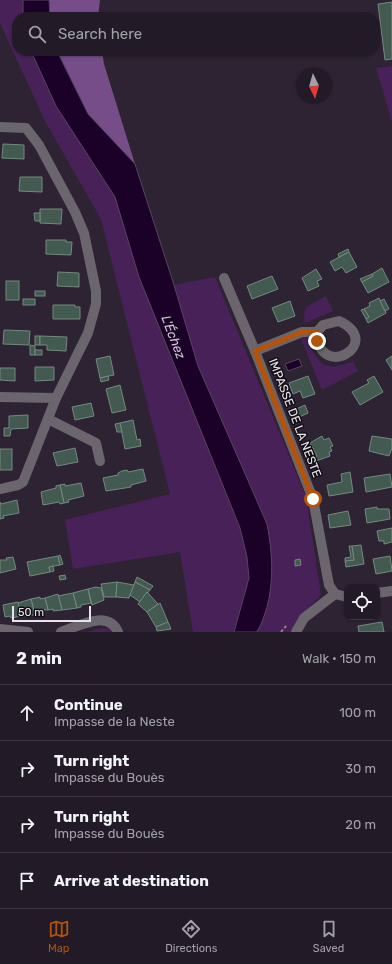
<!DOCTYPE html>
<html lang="en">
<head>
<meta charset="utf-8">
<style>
  :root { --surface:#221a26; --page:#2e2732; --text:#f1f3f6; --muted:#a2a1a7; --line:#3f3843; --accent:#b45309 }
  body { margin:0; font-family:Rubik,sans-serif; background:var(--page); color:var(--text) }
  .controls { position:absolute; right:12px; bottom:12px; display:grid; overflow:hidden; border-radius:8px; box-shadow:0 1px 3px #0004 }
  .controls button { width:36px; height:36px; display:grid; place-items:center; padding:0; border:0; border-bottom:1px solid var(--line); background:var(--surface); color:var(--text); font:20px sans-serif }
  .compass { position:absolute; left:296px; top:68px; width:36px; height:36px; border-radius:50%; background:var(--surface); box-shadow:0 1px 3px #0004; rotate:175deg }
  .scale { position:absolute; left:12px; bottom:10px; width:79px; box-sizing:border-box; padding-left:4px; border:2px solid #eae3ed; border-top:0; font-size:11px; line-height:14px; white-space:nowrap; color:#eae3ed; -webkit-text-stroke:3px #130f16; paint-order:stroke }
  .stop { position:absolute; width:12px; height:12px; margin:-9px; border:3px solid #b45309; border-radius:50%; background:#fff }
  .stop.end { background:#b45309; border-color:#fff; box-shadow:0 1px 4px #0008 }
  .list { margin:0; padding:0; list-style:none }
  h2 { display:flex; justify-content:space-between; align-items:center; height:52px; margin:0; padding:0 16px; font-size:17px }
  h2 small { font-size:13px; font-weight:400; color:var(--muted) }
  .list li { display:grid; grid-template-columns:26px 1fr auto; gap:12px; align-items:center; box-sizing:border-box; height:56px; padding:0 16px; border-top:1px solid var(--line) }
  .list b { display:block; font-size:15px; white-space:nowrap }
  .list p { margin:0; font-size:13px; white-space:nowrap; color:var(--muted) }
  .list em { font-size:13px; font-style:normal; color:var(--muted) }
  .icon { flex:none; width:22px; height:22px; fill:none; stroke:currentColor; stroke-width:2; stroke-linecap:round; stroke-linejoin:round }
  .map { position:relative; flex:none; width:392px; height:632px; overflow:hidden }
  .search { position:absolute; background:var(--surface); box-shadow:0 1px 3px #0004; left:12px; right:12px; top:12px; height:44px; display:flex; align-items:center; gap:10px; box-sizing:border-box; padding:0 14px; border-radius:16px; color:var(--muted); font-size:15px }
  .sheet { height:276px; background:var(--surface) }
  nav { display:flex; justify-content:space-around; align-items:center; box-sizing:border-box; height:56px; border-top:1px solid var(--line); background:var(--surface); font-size:11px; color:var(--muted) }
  nav a { display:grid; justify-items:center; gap:2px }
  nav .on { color:var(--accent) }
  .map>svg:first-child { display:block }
  .green { fill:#492159 }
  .forest { fill:#764c89 }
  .water { fill:#1b0027; stroke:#594462 }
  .building { fill:#435a50; stroke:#728a7f }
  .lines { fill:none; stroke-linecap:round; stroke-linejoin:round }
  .path { stroke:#8b828f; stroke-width:2; stroke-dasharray:3 2; stroke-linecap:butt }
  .minor { stroke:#6b656d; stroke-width:10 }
  .route { stroke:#b45309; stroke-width:5 }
  .labels { text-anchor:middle; stroke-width:3; stroke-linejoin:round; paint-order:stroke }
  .street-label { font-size:12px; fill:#eae3ed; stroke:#130f16 }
  .water-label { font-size:13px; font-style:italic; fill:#e5b5fc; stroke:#130f16 }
</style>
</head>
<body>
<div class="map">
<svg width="392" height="632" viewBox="0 0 392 632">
  <rect width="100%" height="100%" fill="#2e2333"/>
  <g class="green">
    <path d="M0,0H23V17H17V51H31L56,106L115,197L139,277L240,528L247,557L249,578L234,632H193L180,552L73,569L65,520L170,494L101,219L45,121L0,23Z"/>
    <path d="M392,66V122L376,68Z"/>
    <path d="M215,277L306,497L321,595L297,619L292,632H257L272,583L198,366L174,285Z"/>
    <path d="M326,296L333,311L305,323L304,313L306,307Z"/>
    <path d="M306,337C318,362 322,374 353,361L358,371L322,390L301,339Z"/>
    <path d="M101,628L112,629L113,632H87Z"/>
  </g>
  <g class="forest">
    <path d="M49,0H100L98,17H50Z"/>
    <path d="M57,51H102L104,64L135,164L128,165L88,114Z"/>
  </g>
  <g class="water">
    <path d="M23,0H49L50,17H23Z"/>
    <path d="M31,51H57L88,114L135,164L174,285L198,366L267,524C274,560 275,599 257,632H234L249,578L247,557L240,528L139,277L115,197L56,106Z"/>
    <path d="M299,359L302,366L288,371L285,364Z"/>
  </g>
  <g class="building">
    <path d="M392,2V59L385,60L378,4Z"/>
    <path d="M3,144L24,145V159L2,158Z"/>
    <path d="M20,177H42V192L19,191Z"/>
    <path d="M40,209H62L61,224L40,223Z"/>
    <path d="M34,213H40V221H35Z"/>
    <path d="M46,240H66V242H72L71,255L46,254Z"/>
    <path d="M348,249L349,252L339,257L338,254Z"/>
    <path d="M349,252L357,267L346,273L342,267L335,271L330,262Z"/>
    <path d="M382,268L389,282L368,293L362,282L373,276L372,274Z"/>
    <path d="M316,269L322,279L317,281L319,286L308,291L302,278Z"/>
    <path d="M58,272L79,273V287L57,286Z"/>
    <path d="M372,274L373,276L362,282L360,279Z"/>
    <path d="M272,276L278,289L252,299L247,286Z"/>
    <rect x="6" y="281" width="13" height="19"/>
    <rect x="35" y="291" width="10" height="5"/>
    <path d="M379,298L386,313L368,323L366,319L369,317L364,309L370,306L369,303Z"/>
    <rect x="23" y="299" width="12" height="6"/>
    <path d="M384,299L389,309L385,311L380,301Z"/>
    <path d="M290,301L295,316L278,322L272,308Z"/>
    <path d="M53,305H75V307H80V319H53Z"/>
    <path d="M364,309L369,317L366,319L361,310Z"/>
    <path d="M4,330L30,331L29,345L3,344Z"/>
    <rect x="35" y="336" width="5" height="9"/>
    <path d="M40,336L67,337L66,351L47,350V345H40Z"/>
    <path d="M30,345L35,346V355H30Z"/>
    <rect x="35" y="350" width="7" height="5"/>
    <path d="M110,356L114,375L100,378L96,359Z"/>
    <path d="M392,356V370L386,360Z"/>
    <path d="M35,367H54V380L35,381Z"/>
    <path d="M0,368H15V381L0,380Z"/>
    <path d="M108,376L109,380L101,382L100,378Z"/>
    <path d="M308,376L315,394L303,398L300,391L293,394L289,383Z"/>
    <path d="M374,376L383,392L360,405L352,392L369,383L367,380Z"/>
    <path d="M120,385L126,410L112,413L106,389Z"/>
    <path d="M91,403L94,416L75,420L72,407Z"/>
    <path d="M305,405L308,413L297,418L294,410Z"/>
    <path d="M28,415V428L11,429L10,436H4V428H9V416Z"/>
    <path d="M133,420L137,440L140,439L141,446L125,449L120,423Z"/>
    <path d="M120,423L122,432H117L115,424Z"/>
    <path d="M322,436L324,440L329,438L333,446L330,447L332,451L329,452L330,456L313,462L312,458L317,456L310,443Z"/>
    <path d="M372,436L392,439V448L389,456L369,451Z"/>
    <path d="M75,448L78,462L57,466L53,453Z"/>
    <rect x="0" y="449" width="12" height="21"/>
    <path d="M143,469L146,481L131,485V487L106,491L103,478L118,475V473L122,471L127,470L128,472Z"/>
    <path d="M350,472L353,492L329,496L327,485L342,482L341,474Z"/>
    <path d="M390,474L392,487L366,492L364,478Z"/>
    <path d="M81,483L84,496L68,500L69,502L64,503L60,485L65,484V486Z"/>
    <path d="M60,485L64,503L60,504L59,502L43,505L41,492L56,488V486Z"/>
    <path d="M17,500L19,513L3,516L4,518L0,519V502L1,504Z"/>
    <path d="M377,507V509H389L390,519L367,523L365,509Z"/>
    <path d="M348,511L351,525L330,528L328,515Z"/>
    <path d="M392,528V542L384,544V541H379L377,531Z"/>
    <path d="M361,545L364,564L346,567L345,561L354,560L352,546Z"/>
    <path d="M349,546H352L354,560L345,561V558L351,557Z"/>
    <path d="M60,555L63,564L60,565L58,556Z"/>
    <path d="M58,556L60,565L49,567L50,572L30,576L27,562Z"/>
    <path d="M390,556L392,571L376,574L373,559Z"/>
    <path d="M13,557L16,569L0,573V560H7L6,558Z"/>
    <path d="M300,559L301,565L295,566V560Z"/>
    <path d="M53,566L54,571L50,572L49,567Z"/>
    <path d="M65,575L66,579L60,580L59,576Z"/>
    <path d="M137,577L153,586L150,590L135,582Z"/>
    <path d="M117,582L116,597H104L101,584Z"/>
    <path d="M117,582L134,585L129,598L116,597Z"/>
    <path d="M135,582L150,590L140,602L130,595Z"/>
    <path d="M96,587L101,588L104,600L92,605L88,589Z"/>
    <path d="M88,589L91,603L81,605V607L77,608L73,593Z"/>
    <path d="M147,592L158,604L147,612L138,604Z"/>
    <path d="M73,593L77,608L62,610L58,596Z"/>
    <path d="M58,594L62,610L53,611V609L48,610L45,598Z"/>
    <path d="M40,597V599L45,598L48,610H43V613L35,615L31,599Z"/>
    <path d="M31,599L35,615L21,616L18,603Z"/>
    <path d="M18,602L21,616L11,618L10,616L5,617L3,605Z"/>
    <path d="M160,603L168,622L156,627L147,612Z"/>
    <path d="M168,622L171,629L157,631L156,627Z"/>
    <path d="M382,622L384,632H359L358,626Z"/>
  </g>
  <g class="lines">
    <path class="path" d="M281,632L287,625"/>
    <g class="minor">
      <path d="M0,127L26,128L39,145L75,212L84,233L96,291V304L88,333L56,398L23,482L18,485L0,489"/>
      <path d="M224,278L255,351L313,499L329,585L335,594"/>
      <path d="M255,351L302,332H317L323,325L339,321C386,343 318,383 317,332"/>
      <path d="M0,397L56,398"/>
      <path d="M48,419L96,443L100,461"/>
      <path d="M377,593L392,591"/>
      <path d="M335,594L347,597"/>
      <path d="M0,629L28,632"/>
      <path d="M61,632C79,626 108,609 118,632"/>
      <path d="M296,632L304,618L335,594"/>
    </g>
  </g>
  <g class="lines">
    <path class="route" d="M313,499L255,351L302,332H317V341"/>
  </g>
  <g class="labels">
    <g class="street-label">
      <text transform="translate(295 418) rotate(69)" y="4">IMPASSE DE LA NESTE</text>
    </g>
    <g class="water-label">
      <text transform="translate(174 337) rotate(69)" y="5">L'Échez</text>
    </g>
  </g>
</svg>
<div class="controls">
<button><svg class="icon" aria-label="locate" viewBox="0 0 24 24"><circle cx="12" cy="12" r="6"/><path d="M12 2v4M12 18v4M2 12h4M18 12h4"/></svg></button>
</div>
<svg class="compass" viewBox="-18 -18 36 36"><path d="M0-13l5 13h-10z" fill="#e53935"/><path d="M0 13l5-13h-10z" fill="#a2a1a7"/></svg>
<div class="scale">50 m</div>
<div class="stop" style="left:313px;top:499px"></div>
<div class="stop end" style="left:317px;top:341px"></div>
<div class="search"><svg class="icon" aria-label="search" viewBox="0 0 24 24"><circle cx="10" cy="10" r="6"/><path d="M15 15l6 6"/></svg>Search here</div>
</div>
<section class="sheet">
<h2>2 min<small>Walk · 150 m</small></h2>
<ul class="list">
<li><svg class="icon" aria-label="ahead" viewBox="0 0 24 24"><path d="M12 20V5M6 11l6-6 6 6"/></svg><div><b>Continue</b><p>Impasse de la Neste</p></div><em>100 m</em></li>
<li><svg class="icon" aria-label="right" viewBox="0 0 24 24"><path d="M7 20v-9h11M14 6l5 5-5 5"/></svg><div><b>Turn right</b><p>Impasse du Bouès</p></div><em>30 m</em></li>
<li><svg class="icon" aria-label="right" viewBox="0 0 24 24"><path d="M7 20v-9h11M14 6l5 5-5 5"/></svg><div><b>Turn right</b><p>Impasse du Bouès</p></div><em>20 m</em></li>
<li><svg class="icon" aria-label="arrive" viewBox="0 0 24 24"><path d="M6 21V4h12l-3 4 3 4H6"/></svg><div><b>Arrive at destination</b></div></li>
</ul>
</section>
<nav>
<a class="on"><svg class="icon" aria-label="map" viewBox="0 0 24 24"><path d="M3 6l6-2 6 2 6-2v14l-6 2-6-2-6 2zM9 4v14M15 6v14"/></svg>Map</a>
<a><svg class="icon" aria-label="directions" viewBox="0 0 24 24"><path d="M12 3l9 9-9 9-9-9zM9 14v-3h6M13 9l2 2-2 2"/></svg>Directions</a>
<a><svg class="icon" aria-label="saved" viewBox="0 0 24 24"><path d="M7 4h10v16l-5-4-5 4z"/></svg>Saved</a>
</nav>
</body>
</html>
